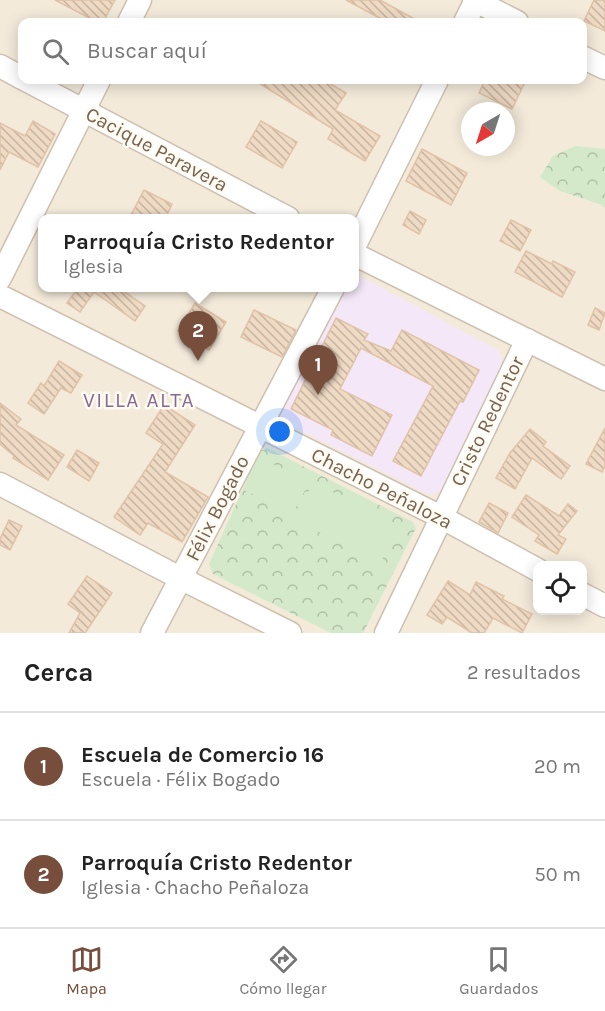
<!DOCTYPE html>
<html lang="es">
<head>
<meta charset="utf-8">
<style>
  :root { --surface:#fff; --page:#f2f2f2; --text:#222; --muted:#767676; --line:#e0e0e0; --accent:#764e3b }
  body { margin:0; font-family:Karla,sans-serif; background:var(--page); color:var(--text) }
  .controls { position:absolute; right:18px; bottom:18px; display:grid; overflow:hidden; border-radius:12px; box-shadow:0 3px 15px #0003 }
  .controls button { width:54px; height:54px; display:grid; place-items:center; padding:0; border:0; border-bottom:2px solid var(--line); background:var(--surface); color:var(--text); font:30px sans-serif }
  .compass { position:absolute; left:461px; top:102px; width:54px; height:54px; border-radius:50%; background:var(--surface); box-shadow:0 3px 15px #0003; rotate:219deg }
  .you { position:absolute; left:280px; top:432px; width:21px; height:21px; margin:-15px; border:4px solid #fff; border-radius:50%; background:#1a73e8; box-shadow:0 0 0 9px #1a73e833 }
  .badge { display:grid; place-items:center; width:39px; height:39px; border-radius:50%; background:var(--accent); color:#fff; font-size:20px; font-weight:700 }
  .pin { position:absolute; translate:-50% -50px; filter:drop-shadow(0 2px 3px #0008) }
  .pin::after { content:''; position:absolute; top:32px; width:21px; height:18px; background:inherit; clip-path:polygon(0 0,100% 0,50% 100%) }
  .popup { position:absolute; left:38px; top:214px; width:321px; height:78px; box-sizing:border-box; display:grid; place-content:center; border-radius:12px; background:var(--surface); filter:drop-shadow(0 2px 4px #0005); font-size:20px; white-space:nowrap; color:var(--muted) }
  .popup b { font-size:22px; color:var(--text) }
  .popup::after { content:''; position:absolute; left:50%; top:100%; margin-left:-12px; border:12px solid transparent; border-top-color:var(--surface) }
  .list { margin:0; padding:0; list-style:none }
  h2 { display:flex; justify-content:space-between; align-items:center; height:78px; margin:0; padding:0 24px; font-size:26px }
  h2 small { font-size:20px; font-weight:400; color:var(--muted) }
  .list li { display:grid; grid-template-columns:39px 1fr auto; gap:18px; align-items:center; box-sizing:border-box; height:108px; padding:0 24px; border-top:2px solid var(--line) }
  .list b { display:block; font-size:22px; white-space:nowrap }
  .list p { margin:0; font-size:20px; white-space:nowrap; color:var(--muted) }
  .list em { font-size:20px; font-style:normal; color:var(--muted) }
  .icon { flex:none; width:33px; height:33px; fill:none; stroke:currentColor; stroke-width:2; stroke-linecap:round; stroke-linejoin:round }
  .map { position:relative; flex:none; width:605px; height:633px; overflow:hidden }
  .search { position:absolute; background:var(--surface); box-shadow:0 3px 15px #0003; left:18px; right:18px; top:18px; height:66px; display:flex; align-items:center; gap:15px; box-sizing:border-box; padding:0 21px; border-radius:12px; color:var(--muted); font-size:22px }
  .sheet { height:294px; background:var(--surface) }
  nav { display:flex; justify-content:space-around; align-items:center; box-sizing:border-box; height:84px; border-top:2px solid var(--line); background:var(--surface); font-size:16px; color:var(--muted) }
  nav a { display:grid; justify-items:center; gap:3px }
  nav .on { color:var(--accent) }
  .map>svg:first-child { display:block }
  .residential { fill:#f3eada; fill-rule:evenodd }
  .education { fill:#f4e8f8 }
  .forest { fill:url(#forest-crowns) }
  .pitch { fill:#d3e9ca }
  .building { fill:url(#building-back-hatch); stroke:#e1c2a6; stroke-width:1.5 }
  .lines { fill:none; stroke-linecap:round; stroke-linejoin:round }
  .minor-casing { stroke:#cec0b1; stroke-width:25 }
  .minor { stroke:#fff; stroke-width:22 }
  .labels { text-anchor:middle; stroke-width:5; stroke-linejoin:round; paint-order:stroke }
  .street-label { font-size:20px; fill:#76614f; stroke:#fefbf2 }
  .neighbourhood-label { font-size:21px; letter-spacing:1.5px; fill:#886791; stroke:#fefbf2 }
</style>
</head>
<body>
<div class="map">
<svg width="605" height="633" viewBox="0 0 605 633">
  <defs>
    <pattern id="forest-crowns" width="20" height="18" patternUnits="userSpaceOnUse" patternTransform="scale(1.5)"><rect width="20" height="18" fill="#d3e9ca"/><path d="M2 6a3 3 0 1 1 6 0M12 15a3 3 0 1 1 6 0" fill="none" stroke="#b0c0a6"/></pattern>
    <pattern id="building-back-hatch" width="6" height="6" patternUnits="userSpaceOnUse" patternTransform="scale(1.5)"><rect width="6" height="6" fill="#efdac4"/><path d="M-1 5l2 2M0 0l6 6M5-1l2 2" fill="none" stroke="#c6b4a2"/></pattern>
  </defs>
  <rect width="100%" height="100%" fill="#fcf7eb"/>
  <path class="residential" d="M0,0H605V633H0ZM22,22H582V80H22ZM470,111H506V147H470ZM42,218H354V288H42ZM538,566H582V610H538Z"/>
  <path class="education" d="M360,276L498,350L504,363L441,491L429,495L280,420L278,411L341,288H354V277Z"/>
  <g class="forest">
    <path d="M575,146L605,149V208L599,204L560,191L540,177L553,156Z"/>
    <path d="M267,448L413,522L416,528L363,633H331L213,574L209,564L260,451Z"/>
  </g>
  <g class="pitch">
    <path d="M261,458L309,483L292,515L244,490Z"/>
    <path d="M313,482L399,526L380,564L295,519Z"/>
  </g>
  <g class="building">
    <path d="M55,0H115L103,22H97Z"/>
    <path d="M346,0H380L420,22H387Z"/>
    <path d="M594,0H605V31L584,21Z"/>
    <path d="M254,80H324L346,93L335,110L380,136L365,161L328,139L333,129Z"/>
    <path d="M485,80H526L512,109L479,93Z"/>
    <path d="M33,121L55,134L38,167L9,152L0,170V123L25,136Z"/>
    <path d="M261,121L297,142L282,168L246,147Z"/>
    <path d="M422,149L467,173L451,205L406,181Z"/>
    <path d="M144,190L172,204L165,219H129Z"/>
    <path d="M410,211L426,220L419,234L403,225Z"/>
    <path d="M511,220L531,230L520,251L500,241Z"/>
    <path d="M526,251L552,264L553,261L575,272L562,297L515,272Z"/>
    <path d="M78,288H119L145,306L135,321L94,292L80,312L67,303Z"/>
    <path d="M195,303L226,322L209,350L178,331Z"/>
    <path d="M595,308L605,313L599,330L588,325Z"/>
    <path d="M254,310L296,330L282,357L241,337Z"/>
    <path d="M336,318L368,334L364,340L391,351L402,330L479,370L463,402L460,401L421,476L393,461L433,386L361,348L340,389L392,415L372,456L331,435L333,430L291,409Z"/>
    <path d="M59,361L82,375L71,393L61,388L44,414L28,403L41,383L44,386Z"/>
    <path d="M0,403L21,419L16,425L64,455L48,480L13,458L14,456L0,444Z"/>
    <path d="M164,405L195,425L165,472L208,497L182,542L148,523L140,535L114,517L163,444L146,433Z"/>
    <path d="M605,428V466L602,472L586,464Z"/>
    <path d="M530,429L546,442L543,446L570,466L561,479L532,458L515,489L496,478L510,453Z"/>
    <path d="M77,450L99,463L89,481L67,467Z"/>
    <path d="M526,495L559,516L568,504L577,511L558,535L566,539L557,554L535,541L539,535L512,517Z"/>
    <path d="M489,503L508,513L498,533L479,522Z"/>
    <path d="M9,520L22,526L10,550L0,545V539Z"/>
    <path d="M87,576L112,593L85,633H69L80,613L68,604Z"/>
    <path d="M448,581L470,595L476,582L504,596L502,599L532,614L522,633L493,618L484,633H472L447,617L442,624L427,615Z"/>
  </g>
  <g class="lines">
    <g class="minor-casing">
      <g id="minor">
        <path d="M474,0L517,22"/>
        <path d="M129,22L140,0"/>
        <path d="M465,22L476,0"/>
        <path d="M582,57L605,68"/>
        <path d="M0,66L22,78"/>
        <path d="M26,80L288,218"/>
        <path d="M354,247L437,80"/>
        <path d="M354,254L605,379"/>
        <path d="M0,278L99,80"/>
        <path d="M0,296L441,517L538,570"/>
        <path d="M0,484L180,578L290,633"/>
        <path d="M582,594L605,606"/>
        <path d="M152,633L333,288"/>
        <path d="M386,633L527,340"/>
      </g>
    </g>
    <use href="#minor" class="minor"/>
  </g>
  <g class="labels">
    <g class="street-label">
      <text transform="translate(157 149) rotate(28)" y="7">Cacique Paravera</text>
      <text transform="translate(487 421) rotate(-64)" y="7">Cristo Redentor</text>
      <text transform="translate(382 488) rotate(27)" y="7">Chacho Peñaloza</text>
      <text transform="translate(217 508) rotate(-63)" y="7">Félix Bogado</text>
    </g>
    <g class="neighbourhood-label">
      <text x="139" y="407">VILLA ALTA</text>
    </g>
  </g>
</svg>
<div class="controls">
<button><svg class="icon" aria-label="locate" viewBox="0 0 24 24"><circle cx="12" cy="12" r="6"/><path d="M12 2v4M12 18v4M2 12h4M18 12h4"/></svg></button>
</div>
<svg class="compass" viewBox="-18 -18 36 36"><path d="M0-13l5 13h-10z" fill="#e53935"/><path d="M0 13l5-13h-10z" fill="#767676"/></svg>
<div class="you"></div>
<div class="pin badge" style="left:318px;top:395px">1</div>
<div class="pin badge" style="left:198px;top:361px">2</div>
<div class="popup"><b>Parroquía Cristo Redentor</b>Iglesia</div>
<div class="search"><svg class="icon" aria-label="search" viewBox="0 0 24 24"><circle cx="10" cy="10" r="6"/><path d="M15 15l6 6"/></svg>Buscar aquí</div>
</div>
<section class="sheet">
<h2>Cerca<small>2 resultados</small></h2>
<ul class="list">
<li><span class="badge">1</span><div><b>Escuela de Comercio 16</b><p>Escuela · Félix Bogado</p></div><em>20 m</em></li>
<li><span class="badge">2</span><div><b>Parroquía Cristo Redentor</b><p>Iglesia · Chacho Peñaloza</p></div><em>50 m</em></li>
</ul>
</section>
<nav>
<a class="on"><svg class="icon" aria-label="map" viewBox="0 0 24 24"><path d="M3 6l6-2 6 2 6-2v14l-6 2-6-2-6 2zM9 4v14M15 6v14"/></svg>Mapa</a>
<a><svg class="icon" aria-label="directions" viewBox="0 0 24 24"><path d="M12 3l9 9-9 9-9-9zM9 14v-3h6M13 9l2 2-2 2"/></svg>Cómo llegar</a>
<a><svg class="icon" aria-label="saved" viewBox="0 0 24 24"><path d="M7 4h10v16l-5-4-5 4z"/></svg>Guardados</a>
</nav>
</body>
</html>
